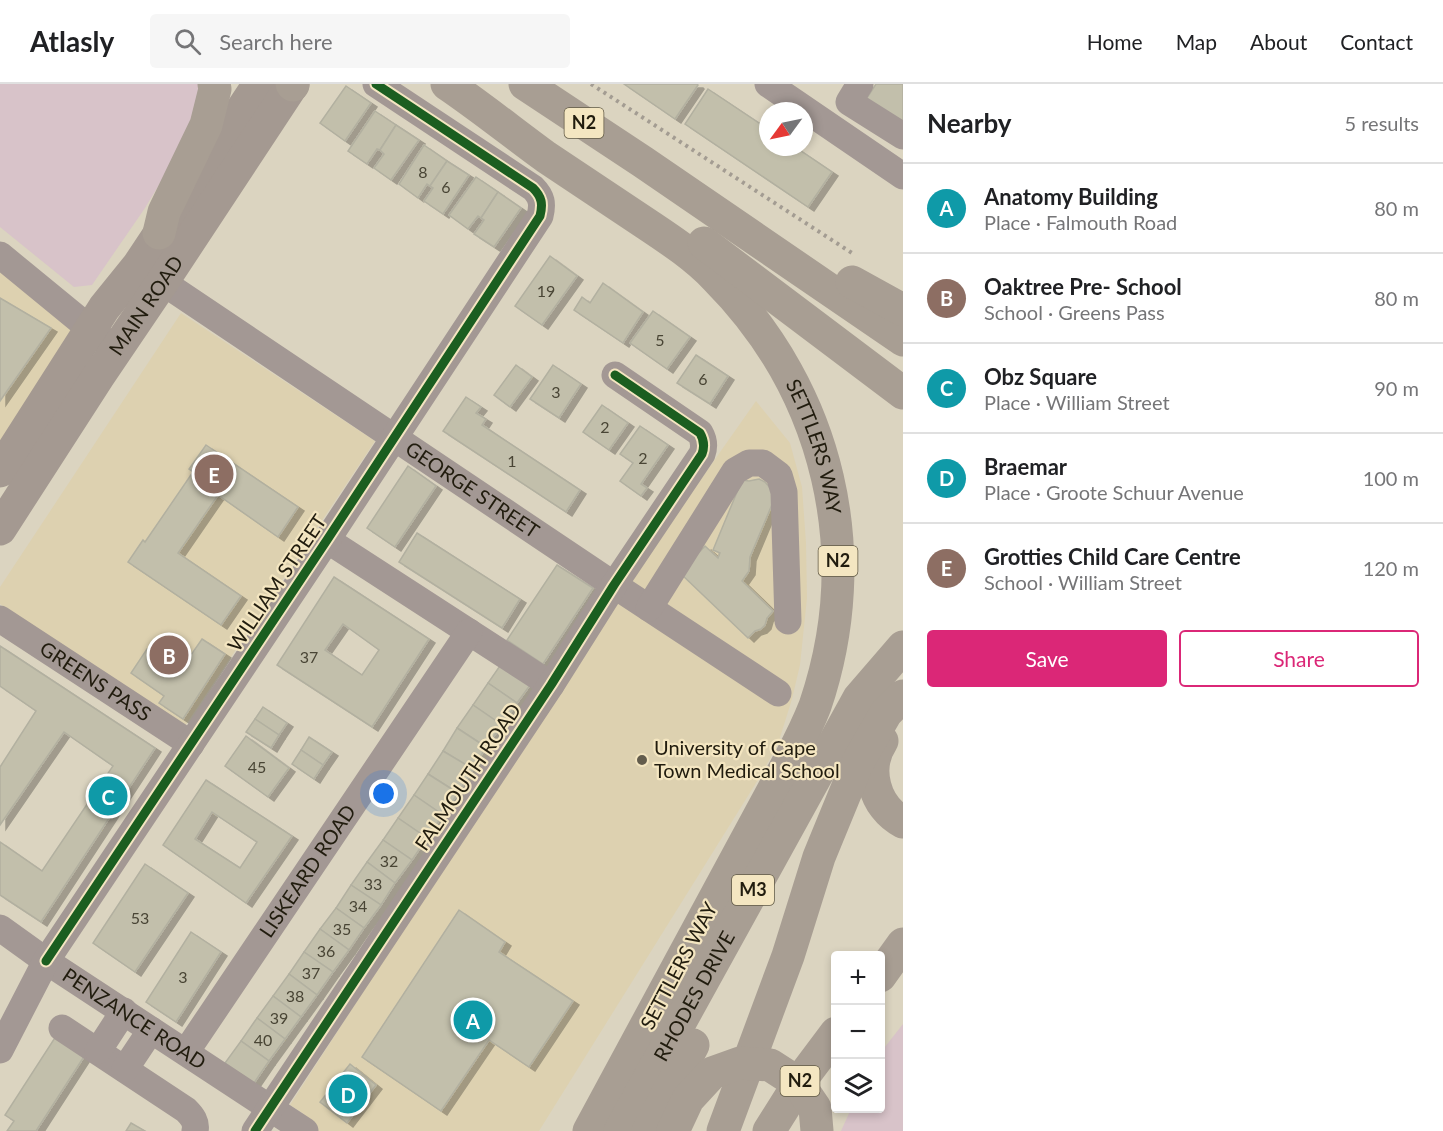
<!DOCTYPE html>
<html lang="en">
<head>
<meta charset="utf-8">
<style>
  :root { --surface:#fff; --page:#f6f6f6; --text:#202124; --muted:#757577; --line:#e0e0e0; --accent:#db2777 }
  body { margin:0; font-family:Lato,sans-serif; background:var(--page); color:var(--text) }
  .controls { position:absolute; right:18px; bottom:18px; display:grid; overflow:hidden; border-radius:6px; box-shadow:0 3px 9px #0003 }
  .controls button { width:54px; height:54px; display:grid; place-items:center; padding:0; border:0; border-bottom:2px solid var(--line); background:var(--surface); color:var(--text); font:30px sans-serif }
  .compass { position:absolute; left:759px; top:18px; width:54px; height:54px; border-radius:50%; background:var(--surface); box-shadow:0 3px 9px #0003; rotate:237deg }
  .you { position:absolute; left:384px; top:710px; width:21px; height:21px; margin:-15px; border:4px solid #fff; border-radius:50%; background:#1a73e8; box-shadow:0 0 0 9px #1a73e833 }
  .badge { display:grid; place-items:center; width:39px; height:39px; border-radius:50%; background:var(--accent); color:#fff; font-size:20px; font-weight:700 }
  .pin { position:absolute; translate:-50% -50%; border:3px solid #fff; box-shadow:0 2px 6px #0006 }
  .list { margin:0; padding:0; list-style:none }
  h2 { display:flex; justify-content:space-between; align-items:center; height:78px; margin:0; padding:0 24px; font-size:26px }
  h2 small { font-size:20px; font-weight:400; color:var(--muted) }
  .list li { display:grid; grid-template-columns:39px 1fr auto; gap:18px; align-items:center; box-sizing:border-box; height:90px; padding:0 24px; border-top:2px solid var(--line) }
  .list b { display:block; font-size:22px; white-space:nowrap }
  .list p { margin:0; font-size:20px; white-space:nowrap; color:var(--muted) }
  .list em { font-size:20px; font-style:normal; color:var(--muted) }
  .actions { display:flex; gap:12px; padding:18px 24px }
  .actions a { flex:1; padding:14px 0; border:2px solid var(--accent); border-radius:6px; text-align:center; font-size:21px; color:var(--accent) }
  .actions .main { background:var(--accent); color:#fff }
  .icon { flex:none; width:33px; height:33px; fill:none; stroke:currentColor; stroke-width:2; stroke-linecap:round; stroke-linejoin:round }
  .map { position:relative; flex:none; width:903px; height:1047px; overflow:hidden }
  header { display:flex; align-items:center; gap:36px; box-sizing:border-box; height:84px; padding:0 30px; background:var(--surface); border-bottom:2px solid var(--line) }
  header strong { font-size:28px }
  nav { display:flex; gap:33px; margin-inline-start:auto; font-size:21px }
  .search { width:420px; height:54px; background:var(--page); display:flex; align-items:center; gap:15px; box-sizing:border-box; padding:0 21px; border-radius:6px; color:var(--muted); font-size:22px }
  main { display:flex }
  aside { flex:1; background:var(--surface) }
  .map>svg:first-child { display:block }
  .built { fill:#ddd1b0 }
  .green { fill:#d8c3c9 }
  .building { fill:#c2bfab; stroke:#b2b0a0; stroke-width:1.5; fill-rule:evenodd; filter:url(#shadow) }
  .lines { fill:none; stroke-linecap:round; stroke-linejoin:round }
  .path { stroke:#a39c92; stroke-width:4; stroke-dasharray:3 4.5; stroke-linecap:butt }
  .minor { stroke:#a39894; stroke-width:27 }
  .major { stroke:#a49991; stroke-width:33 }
  .highway { stroke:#a89e93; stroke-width:33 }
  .highway-bridge { stroke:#a89e93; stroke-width:33 }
  .cycleway-casing { stroke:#f4e6c1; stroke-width:13 }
  .cycleway { stroke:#1b5e20; stroke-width:9 }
  .poi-dot { fill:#625c4c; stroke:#f4e6c1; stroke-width:2 }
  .labels { text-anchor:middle; stroke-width:4.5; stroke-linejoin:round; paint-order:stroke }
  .number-label { font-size:16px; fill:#494535 }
  .shield { fill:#f4e6c1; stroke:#605944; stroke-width:1.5 }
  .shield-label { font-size:18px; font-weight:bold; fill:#211c0e }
  .street-label { font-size:20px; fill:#211c0e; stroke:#f4e6c1 }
  .poi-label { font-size:20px; fill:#211c0e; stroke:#f4e6c1; text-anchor:start }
</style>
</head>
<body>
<header>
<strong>Atlasly</strong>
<div class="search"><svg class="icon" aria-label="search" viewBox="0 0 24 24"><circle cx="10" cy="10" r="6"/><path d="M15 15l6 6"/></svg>Search here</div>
<nav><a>Home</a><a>Map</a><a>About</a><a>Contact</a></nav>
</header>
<main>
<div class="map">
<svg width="903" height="1047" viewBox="0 0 903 1047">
  <defs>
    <filter id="shadow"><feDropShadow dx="6" dy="4" stdDeviation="0" flood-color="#0004"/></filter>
  </defs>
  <rect width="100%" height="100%" fill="#dbd4c0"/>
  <g class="built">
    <path d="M0,171L91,246L0,387Z"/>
    <path d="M181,229L375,357L183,645L0,520V503Z"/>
    <path d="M756,317L790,359L802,403L806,459L807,514L800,581L792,615L778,660L761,691L539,1047H293L304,1030L290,1021L616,516Z"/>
  </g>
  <g class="green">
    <path d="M0,0H203L202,18L171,81L145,124L92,201L74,203L0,143Z"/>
    <path d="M903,940V1047H841L851,1025L880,1024L881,968Z"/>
  </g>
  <g class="building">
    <path d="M624,0H697L698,1L675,35Z"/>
    <path d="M876,0H903V42L861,23Z"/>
    <path d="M346,2L371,19L345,57L320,39Z"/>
    <path d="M708,5L768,45V63H795L832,88L808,123L685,40Z"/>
    <path d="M375,27L396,41L380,66L377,65L367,80L348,67Z"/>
    <path d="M396,41L419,56L391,96L374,84L384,70L380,66Z"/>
    <path d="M424,61L447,77L430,102L427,100L418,114L399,100Z"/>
    <path d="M447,77L469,91L443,130L424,117L433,104L430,102Z"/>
    <path d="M476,93L498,108L481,134L478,132L468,145L449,131Z"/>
    <path d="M498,108L521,124L494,163L474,150L484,136L481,134Z"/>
    <path d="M550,172L577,192L542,241L515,222Z"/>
    <path d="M603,199L643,228L623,259L574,226L582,213L590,219Z"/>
    <path d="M0,214L51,244L0,317Z"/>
    <path d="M653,227L690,253L667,285L630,259Z"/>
    <path d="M696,271L728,292L710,320L677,299Z"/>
    <path d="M516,281L532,293L510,323L494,311Z"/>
    <path d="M553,281L581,300L559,334L530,315Z"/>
    <path d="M466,313L481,323L476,329L486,335L482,341L580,406L566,428L443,347Z"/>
    <path d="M602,321L628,339L609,366L583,348Z"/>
    <path d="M640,342L668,361L641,400L647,404L641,412L620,397L633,379L620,370Z"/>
    <path d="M206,361L298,423L278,453L218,411L178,469L241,512L221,541L128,478L143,456L145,458L193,388L189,385Z"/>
    <path d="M408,382L436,402L395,463L367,444Z"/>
    <path d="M759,395L765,398L776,411L750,473L749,487L742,497L773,527L767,534L765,541L761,545L755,547L748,554L680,489L705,462L718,474L720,469L713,466L742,396L749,397Z"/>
    <path d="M417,449L520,515L502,544L399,478Z"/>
    <path d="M557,481L593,504L543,580L507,556Z"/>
    <path d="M334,493L429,555L372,643L277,581ZM343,540L379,566L362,591L325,566Z"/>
    <path d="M202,555L225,570L183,635L159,619L164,612L131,589L147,565L180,587Z"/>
    <path d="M0,562L155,664L41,838L0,811V758L42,787L113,682L64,648L0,741V683L36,627L0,602Z"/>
    <path d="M504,576L533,597L517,619L488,599Z"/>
    <path d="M488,599L517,619L502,641L473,621Z"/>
    <path d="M473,621L502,641L486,663L457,644Z"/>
    <path d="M263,623L287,639L279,651L255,635Z"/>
    <path d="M255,635L279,651L271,664L246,648Z"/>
    <path d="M457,644L486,663L473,685L443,667Z"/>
    <path d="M246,652L289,684L268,713L225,682Z"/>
    <path d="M309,653L332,668L323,681L301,666Z"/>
    <path d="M301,666L323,681L314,695L292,680Z"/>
    <path d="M443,667L473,685L458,709L428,690Z"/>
    <path d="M428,690L458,709L443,731L414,711Z"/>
    <path d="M206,696L292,752L246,819L163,761ZM212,728L257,758L240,784L195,755Z"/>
    <path d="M414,711L443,731L427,754L398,734Z"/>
    <path d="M398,734L427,754L412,776L383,756Z"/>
    <path d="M383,756L412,776L395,799L367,778Z"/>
    <path d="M367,778L395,799L381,821L351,801Z"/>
    <path d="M145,780L188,809L135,888L93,859Z"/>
    <path d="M351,801L381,821L364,844L336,824Z"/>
    <path d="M336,824L364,844L349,866L320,845Z"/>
    <path d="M459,826L505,858L499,868L573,917L529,983L489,956L441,1027L362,973Z"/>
    <path d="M320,845L349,866L333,888L304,868Z"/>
    <path d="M191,848L221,868L176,938L146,918Z"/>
    <path d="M304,868L333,888L317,911L289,890Z"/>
    <path d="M289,890L317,911L301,933L273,912Z"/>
    <path d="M273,912L301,933L285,955L257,934Z"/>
    <path d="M257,934L285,955L269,977L241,957Z"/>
    <path d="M58,949L87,968L36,1047H7L14,1037L5,1031Z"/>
    <path d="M241,957L269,977L254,999L225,979Z"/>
    <path d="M350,980L376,1001L347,1039L320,1018Z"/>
    <path d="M131,1039L145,1047H126Z"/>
  </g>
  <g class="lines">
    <path class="path" d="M591,0L855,171"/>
    <g class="minor">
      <path d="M768,0L903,92"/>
      <path d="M860,0L849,18L903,52"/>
      <path d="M0,171L106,258"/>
      <path id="s1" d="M146,187L614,501L778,609"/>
      <path d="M327,456L551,601"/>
      <path d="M649,524L735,387L749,379H763L779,391L784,408L788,537"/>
      <path id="s2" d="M0,535L191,660"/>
      <path id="s3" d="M0,844L46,877L305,1047"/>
      <path d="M62,944L186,1026C192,1032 197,1038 195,1047"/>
      <path d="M0,966L46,877L327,456L540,132C543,120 542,113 533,104L376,0"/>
      <path d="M98,967L124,927"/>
      <path id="s4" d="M186,968L469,548"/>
      <path d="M125,985L151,946"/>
      <path d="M255,1047L551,601L614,501L702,370C705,362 704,356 700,349L615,291"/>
    </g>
    <g class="major">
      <path d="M0,387L104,224L138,182L259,0"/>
      <path id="s5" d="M0,445L98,293L163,197L293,0"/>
    </g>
    <g class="highway">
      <path d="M292,0L293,1"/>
      <path id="s6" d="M447,0C481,23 513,49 546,73C580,96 614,118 648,141C672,157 696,173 716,194C829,308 867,469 815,622C808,640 799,658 790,675L589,1047"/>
      <path d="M525,0L643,78L903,256"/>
      <path d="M159,149L164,128L206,41L215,5L214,0"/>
      <path d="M704,159L903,309"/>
      <path d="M852,198L903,226"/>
      <path d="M882,657C864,684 874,723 903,738"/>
      <path d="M880,892L903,860"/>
      <path id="s7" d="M620,1047L859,614L903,563"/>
      <path d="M648,1047L693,961"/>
      <path d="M723,1047L788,872L819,773L858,678L886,629L903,612"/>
      <path d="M769,1047L803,993L836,949"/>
    </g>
    <path class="highway-bridge" d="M673,1047L688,1015L712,989L740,979L770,981L798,999L815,1024L817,1047"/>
    <g class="cycleway-casing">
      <g id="cycleway">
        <path d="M46,877L327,456L540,132C543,120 542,113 533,104L376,0"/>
        <path d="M255,1047L551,601L614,501L702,370C705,362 704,356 700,349L615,291"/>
      </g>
    </g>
    <use href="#cycleway" class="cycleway"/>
  </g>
  <circle class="poi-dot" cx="642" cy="676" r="6"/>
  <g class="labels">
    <g class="number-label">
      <text x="423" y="94">8</text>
      <text x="446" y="109">6</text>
      <text x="546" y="213">19</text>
      <text x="660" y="262">5</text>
      <text x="703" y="301">6</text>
      <text x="556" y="314">3</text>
      <text x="605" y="349">2</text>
      <text x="643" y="380">2</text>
      <text x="512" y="383">1</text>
      <text x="309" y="579">37</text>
      <text x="257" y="689">45</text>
      <text x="389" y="783">32</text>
      <text x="373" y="806">33</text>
      <text x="358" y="828">34</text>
      <text x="140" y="840">53</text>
      <text x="342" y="851">35</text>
      <text x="326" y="873">36</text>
      <text x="311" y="895">37</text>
      <text x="183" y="899">3</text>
      <text x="295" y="918">38</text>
      <text x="279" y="940">39</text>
      <text x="263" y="962">40</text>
    </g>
    <g class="shield">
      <rect x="564.5" y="24" width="39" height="30" rx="4.5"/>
      <rect x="818.5" y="462" width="39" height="30" rx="4.5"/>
      <rect x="732" y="791" width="42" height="30" rx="4.5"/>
      <rect x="780.5" y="982" width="39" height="30" rx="4.5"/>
    </g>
    <g class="shield-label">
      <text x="584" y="45">N2</text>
      <text x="838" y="483">N2</text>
      <text x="753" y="812">M3</text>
      <text x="800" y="1003">N2</text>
    </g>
    <g class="street-label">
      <text dy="7" stroke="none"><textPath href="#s5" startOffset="267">MAIN ROAD</textPath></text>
      <text dy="7" stroke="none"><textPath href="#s6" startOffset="530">SETTLERS WAY</textPath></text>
      <text dy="7" stroke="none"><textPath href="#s1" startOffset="393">GEORGE STREET</textPath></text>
      <text transform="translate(277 499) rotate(-56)" y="7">WILLIAM STREET</text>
      <text dy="7" stroke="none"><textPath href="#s2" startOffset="114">GREENS PASS</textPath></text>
      <text transform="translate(468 693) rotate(-56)" y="7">FALMOUTH ROAD</text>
      <text dy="7" stroke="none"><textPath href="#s4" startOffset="218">LISKEARD ROAD</textPath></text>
      <text transform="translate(679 882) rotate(-62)" y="7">SETTLERS WAY</text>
      <text dy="7" stroke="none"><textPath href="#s7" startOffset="154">RHODES DRIVE</textPath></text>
      <text dy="7" stroke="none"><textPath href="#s3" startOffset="162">PENZANCE ROAD</textPath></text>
    </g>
    <g class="poi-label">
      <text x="654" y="671">University of Cape<tspan x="654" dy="23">Town Medical School</tspan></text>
    </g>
  </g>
</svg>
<div class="controls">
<button>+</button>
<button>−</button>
<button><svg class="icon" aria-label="layers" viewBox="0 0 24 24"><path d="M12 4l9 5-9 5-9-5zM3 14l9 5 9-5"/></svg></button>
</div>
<svg class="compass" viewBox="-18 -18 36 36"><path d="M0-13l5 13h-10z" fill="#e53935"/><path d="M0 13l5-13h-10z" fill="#757577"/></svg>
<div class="you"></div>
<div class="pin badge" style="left:473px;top:936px;background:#0f9aa8">A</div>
<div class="pin badge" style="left:169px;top:571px;background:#8d6e63">B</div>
<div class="pin badge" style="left:108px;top:712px;background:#0f9aa8">C</div>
<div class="pin badge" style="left:348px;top:1010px;background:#0f9aa8">D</div>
<div class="pin badge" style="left:214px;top:390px;background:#8d6e63">E</div>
</div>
<aside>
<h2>Nearby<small>5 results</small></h2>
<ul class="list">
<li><span class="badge" style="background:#0f9aa8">A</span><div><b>Anatomy Building</b><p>Place · Falmouth Road</p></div><em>80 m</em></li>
<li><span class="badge" style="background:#8d6e63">B</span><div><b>Oaktree Pre- School</b><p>School · Greens Pass</p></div><em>80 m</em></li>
<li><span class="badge" style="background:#0f9aa8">C</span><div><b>Obz Square</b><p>Place · William Street</p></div><em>90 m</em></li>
<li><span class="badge" style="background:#0f9aa8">D</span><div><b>Braemar</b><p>Place · Groote Schuur Avenue</p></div><em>100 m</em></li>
<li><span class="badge" style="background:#8d6e63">E</span><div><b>Grotties Child Care Centre</b><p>School · William Street</p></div><em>120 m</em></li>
</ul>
<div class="actions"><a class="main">Save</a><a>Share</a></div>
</aside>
</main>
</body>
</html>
